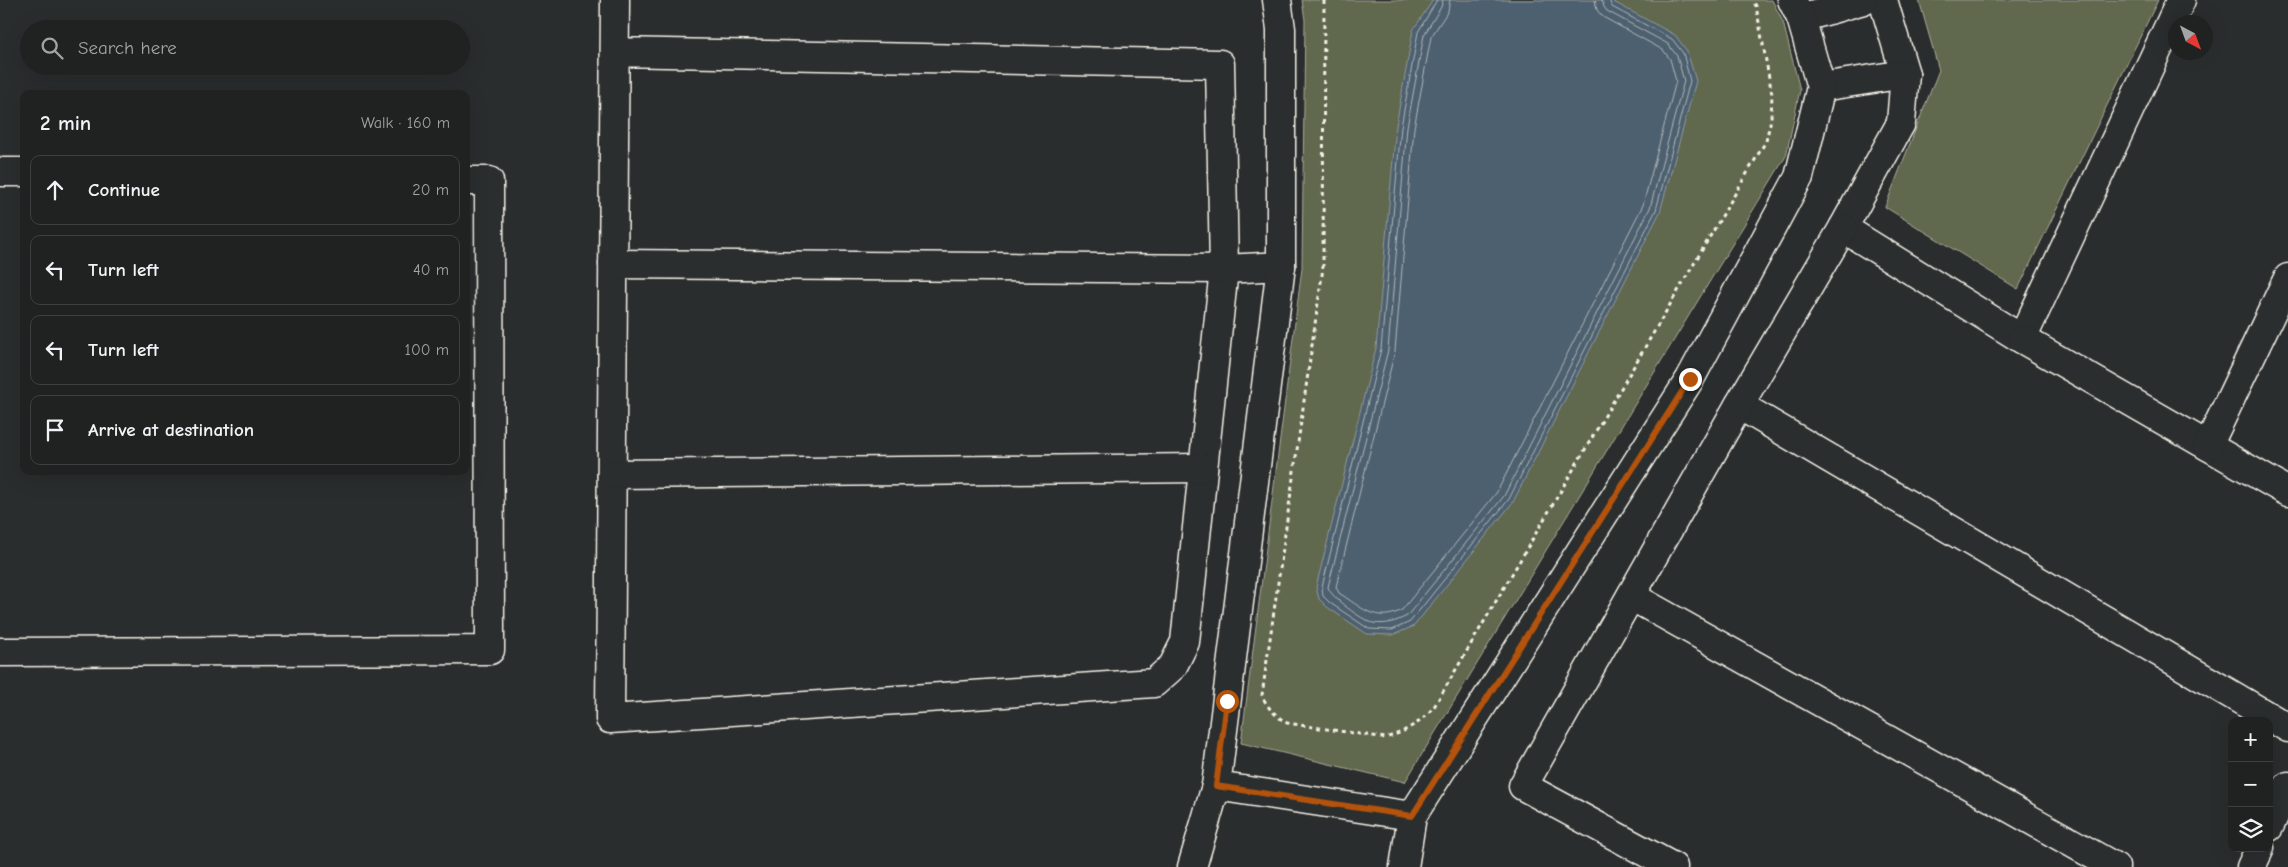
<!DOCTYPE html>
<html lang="en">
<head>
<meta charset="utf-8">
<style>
  :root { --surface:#202222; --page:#2d2f2f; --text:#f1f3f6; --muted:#a2a4a5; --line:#3d3f40 }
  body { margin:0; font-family:"Comic Neue",sans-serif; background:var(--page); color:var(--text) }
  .controls { position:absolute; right:15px; bottom:15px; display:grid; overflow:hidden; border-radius:10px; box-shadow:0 5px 20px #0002 }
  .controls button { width:45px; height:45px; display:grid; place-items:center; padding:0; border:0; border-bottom:1px solid var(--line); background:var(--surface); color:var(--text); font:25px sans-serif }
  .compass { position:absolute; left:2168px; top:15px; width:45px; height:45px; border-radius:50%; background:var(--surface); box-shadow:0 5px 20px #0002; rotate:139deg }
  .stop { position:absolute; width:15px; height:15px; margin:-11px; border:4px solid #b45309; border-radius:50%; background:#fff }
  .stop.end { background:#b45309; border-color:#fff; box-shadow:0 1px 5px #0008 }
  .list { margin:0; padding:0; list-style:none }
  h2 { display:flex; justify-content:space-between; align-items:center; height:65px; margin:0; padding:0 20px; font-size:21px }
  h2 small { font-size:16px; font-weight:400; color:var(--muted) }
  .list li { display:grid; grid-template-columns:32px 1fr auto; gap:15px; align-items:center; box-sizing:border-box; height:70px; margin:0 10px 10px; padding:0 10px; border:1px solid var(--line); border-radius:10px }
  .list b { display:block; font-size:19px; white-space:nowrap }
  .list em { font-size:16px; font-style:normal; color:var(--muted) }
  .icon { flex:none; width:28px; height:28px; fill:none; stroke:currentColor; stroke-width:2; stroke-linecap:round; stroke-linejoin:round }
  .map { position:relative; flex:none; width:2288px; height:867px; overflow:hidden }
  .search { position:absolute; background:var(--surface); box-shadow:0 5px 20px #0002; left:20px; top:20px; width:450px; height:55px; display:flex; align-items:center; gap:12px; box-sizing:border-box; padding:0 18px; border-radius:28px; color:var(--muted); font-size:19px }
  .panel { position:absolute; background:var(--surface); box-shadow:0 5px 20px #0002; left:20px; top:90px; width:450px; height:385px; border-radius:10px }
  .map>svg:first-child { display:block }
  .green { fill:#60674e; stroke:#aaac9b }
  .water { fill:#4d606f; stroke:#909a9f }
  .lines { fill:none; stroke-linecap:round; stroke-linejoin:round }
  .shore { stroke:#b1b7b8; stroke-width:1 }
  .street-casing { stroke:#f4f1e8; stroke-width:31 }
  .path { stroke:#f4f1e8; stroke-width:3; stroke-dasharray:4 4; stroke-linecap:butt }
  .street { stroke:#2a2d2e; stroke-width:28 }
  .route { stroke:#b45309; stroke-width:6 }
</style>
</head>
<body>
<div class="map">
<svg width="2288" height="867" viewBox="0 0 2288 867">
  <rect width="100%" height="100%" fill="#2a2d2e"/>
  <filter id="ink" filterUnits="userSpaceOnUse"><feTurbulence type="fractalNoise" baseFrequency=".02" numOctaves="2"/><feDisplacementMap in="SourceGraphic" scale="10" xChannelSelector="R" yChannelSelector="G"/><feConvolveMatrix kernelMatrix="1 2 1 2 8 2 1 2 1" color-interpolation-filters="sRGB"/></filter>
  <g filter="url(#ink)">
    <g class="green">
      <path d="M1302,0H1772L1783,22L1800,90L1786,156L1405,782L1241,743L1302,268L1305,20Z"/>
      <path d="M1919,0H2158L2018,289L1885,207L1939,70Z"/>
    </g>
    <path class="water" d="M1433,0H1610L1675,35L1687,51L1696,81L1660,212L1513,502L1414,626L1393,635L1367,634L1327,607L1319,599L1316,587L1376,348L1396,126L1413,30Z"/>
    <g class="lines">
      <g class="shore">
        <path d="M1437,0L1418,32L1401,127L1381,349L1322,587L1323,596L1330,603L1369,629L1392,630L1410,622L1509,499L1656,210L1690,81L1683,53L1672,39L1612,7L1609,0"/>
        <path d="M1443,0L1441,7L1424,35L1407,127L1388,350L1328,587C1330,597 1362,620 1373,623C1386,625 1395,622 1407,616L1504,496L1650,208L1684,81L1677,56L1668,44L1607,11L1604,7L1602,0"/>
        <path d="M1450,0L1448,11L1431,37L1414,128L1395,351L1336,587L1339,593C1361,607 1376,624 1402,610L1497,492L1643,205L1676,81L1670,59L1663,50L1603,17L1597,10L1595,0"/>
      </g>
      <g class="street-casing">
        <g id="street">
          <path d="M615,0L610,719L1154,683L1173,666L1185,642L1224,269L1220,64L615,52"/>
          <path d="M1883,0L1905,74"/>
          <path d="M1801,18L1863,0"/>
          <path d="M1821,87L1905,74L1901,123L1843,228L2022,339L2181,0"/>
          <path d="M0,172H24"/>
          <path d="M613,264L1224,269L1281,266"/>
          <path d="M2022,339L2288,492"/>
          <path d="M1739,405L2288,728"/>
          <path d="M2208,446L2288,278"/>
          <path d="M612,474L1203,468"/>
          <path d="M1631,596L2115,867"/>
          <path d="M0,652L490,650L489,181H466"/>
          <path d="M1216,786L1412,816"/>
          <path d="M2269,827L2288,786"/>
          <path d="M1192,867L1216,786L1281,266V29L1277,0"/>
          <path d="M1404,867L1412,816L1690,379L1799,177L1821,87L1801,18L1792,0"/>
          <path d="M1673,867L1523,786L1739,405L1843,228"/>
          <path d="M2251,867L2260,848"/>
        </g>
      </g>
      <path class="path" d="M1324,0L1323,268L1262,695C1267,708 1275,715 1287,723L1386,738L1402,732L1422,720L1434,707L1766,141L1771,119L1772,94L1756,6L1753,0"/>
      <use href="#street" class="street"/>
    </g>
  </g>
  <g class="lines" filter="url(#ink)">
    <path class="route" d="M1227,701L1216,786L1412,816L1690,379"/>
  </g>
</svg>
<div class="controls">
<button>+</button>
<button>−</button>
<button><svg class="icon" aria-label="layers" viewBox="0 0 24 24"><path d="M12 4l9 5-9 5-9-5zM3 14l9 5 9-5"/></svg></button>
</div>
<svg class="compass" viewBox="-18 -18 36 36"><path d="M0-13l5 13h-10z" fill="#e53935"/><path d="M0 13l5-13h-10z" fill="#a2a4a5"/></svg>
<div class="stop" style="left:1227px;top:701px"></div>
<div class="stop end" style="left:1690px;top:379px"></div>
<div class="search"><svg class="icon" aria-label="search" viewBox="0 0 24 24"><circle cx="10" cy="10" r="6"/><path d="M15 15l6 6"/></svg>Search here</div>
<section class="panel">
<h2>2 min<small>Walk · 160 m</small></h2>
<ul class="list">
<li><svg class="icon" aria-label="ahead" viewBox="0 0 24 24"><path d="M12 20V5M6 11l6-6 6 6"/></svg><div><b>Continue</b></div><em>20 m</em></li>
<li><svg class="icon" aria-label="left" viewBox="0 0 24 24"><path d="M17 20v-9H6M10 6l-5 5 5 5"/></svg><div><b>Turn left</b></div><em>40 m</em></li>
<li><svg class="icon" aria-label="left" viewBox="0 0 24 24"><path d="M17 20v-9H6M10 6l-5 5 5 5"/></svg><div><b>Turn left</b></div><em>100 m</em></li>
<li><svg class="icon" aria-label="arrive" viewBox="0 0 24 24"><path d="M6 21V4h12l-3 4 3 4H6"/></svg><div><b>Arrive at destination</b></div></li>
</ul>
</section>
</div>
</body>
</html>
